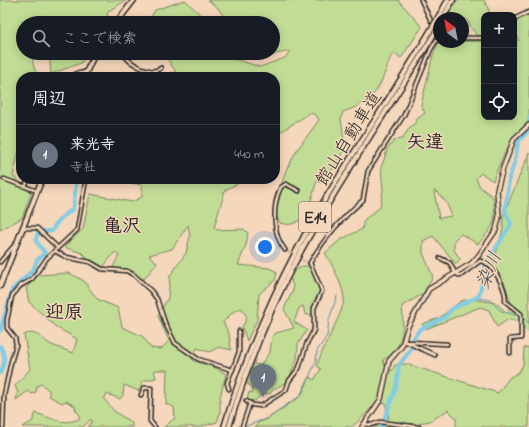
<!DOCTYPE html>
<html lang="ja">
<head>
<meta charset="utf-8">
<style>
  :root { --surface:#171b24; --page:#242831; --text:#f1f3f6; --muted:#9ea1a6; --line:#363941; --accent:#d1495b }
  body { margin:0; font-family:"Indie Flower","Klee One",sans-serif; background:var(--page); color:var(--text) }
  .controls { position:absolute; right:12px; top:12px; display:grid; overflow:hidden; border-radius:8px; box-shadow:0 2px 10px #0003 }
  .controls button { width:36px; height:36px; display:grid; place-items:center; padding:0; border:0; border-bottom:1px solid var(--line); background:var(--surface); color:var(--text); font:20px sans-serif }
  .compass { position:absolute; left:433px; top:12px; width:36px; height:36px; border-radius:50%; background:var(--surface); box-shadow:0 2px 10px #0003; rotate:328deg }
  .you { position:absolute; left:265px; top:247px; width:14px; height:14px; margin:-10px; border:3px solid #fff; border-radius:50%; background:#1a73e8; box-shadow:0 0 0 6px #1a73e833 }
  .badge { display:grid; place-items:center; width:26px; height:26px; border-radius:50%; background:var(--accent); color:#fff; font-size:13px; font-weight:700 }
  .pin { position:absolute; translate:-50% -33px; filter:drop-shadow(0 1px 2px #0008) }
  .pin::after { content:''; position:absolute; top:21px; width:14px; height:12px; background:inherit; clip-path:polygon(0 0,100% 0,50% 100%) }
  .list { margin:0; padding:0; list-style:none }
  h2 { display:flex; justify-content:space-between; align-items:center; height:52px; margin:0; padding:0 16px; font-size:17px }
  h2 small { font-size:13px; font-weight:400; color:var(--muted) }
  .list li { display:grid; grid-template-columns:26px 1fr auto; gap:12px; align-items:center; box-sizing:border-box; height:60px; padding:0 16px; border-top:1px solid var(--line) }
  .list b { display:block; font-size:15px; white-space:nowrap }
  .list p { margin:0; font-size:13px; white-space:nowrap; color:var(--muted) }
  .list em { font-size:13px; font-style:normal; color:var(--muted) }
  .icon { flex:none; width:22px; height:22px; fill:none; stroke:currentColor; stroke-width:2; stroke-linecap:round; stroke-linejoin:round }
  .map { position:relative; flex:none; width:529px; height:427px; overflow:hidden }
  .search { position:absolute; background:var(--surface); box-shadow:0 2px 10px #0003; left:16px; top:16px; width:264px; height:44px; display:flex; align-items:center; gap:10px; box-sizing:border-box; padding:0 14px; border-radius:22px; color:var(--muted); font-size:15px }
  .panel { position:absolute; background:var(--surface); box-shadow:0 2px 10px #0003; left:16px; top:72px; width:264px; height:112px; border-radius:16px }
  .map>svg:first-child { display:block }
  .green { fill:#c1dd95; stroke:#768460; fill-rule:evenodd }
  .lines { fill:none; stroke-linecap:round; stroke-linejoin:round }
  .stream { stroke:#608c9b; stroke-width:1 }
  .river { stroke:#84cce5; stroke-width:4 }
  .minor-tunnel { stroke:#cdb59e; stroke-width:2.5; stroke-dasharray:2.5 1; stroke-linecap:butt }
  .minor-casing { stroke:#2b2b2b; stroke-width:5.5 }
  .major-casing { stroke:#2b2b2b; stroke-width:6 }
  .highway-casing { stroke:#2b2b2b; stroke-width:7 }
  .minor { stroke:#f5d7bb; stroke-width:2.5 }
  .major { stroke:#f5d7bb; stroke-width:3.5 }
  .highway { stroke:#f5d7bb; stroke-width:4 }
  .labels { text-anchor:middle; stroke-width:3; stroke-linejoin:round; paint-order:stroke }
  .shield { fill:#f5d7bb; stroke:#685f56; stroke-width:1 }
  .shield-label { font-size:17px; font-weight:bold; fill:#2b2b2b }
  .street-label { font-size:18px; fill:#2b2b2b; stroke:#f5d7bb }
  .neighbourhood-label { font-size:19px; font-weight:bold; fill:#2b2b2b; stroke:#f5d7bb }
  .water-label { font-size:19px; font-style:italic; fill:#3d4b50; stroke:#f5d7bb }
</style>
</head>
<body>
<div class="map">
<svg width="529" height="427" viewBox="0 0 529 427">
  <rect width="100%" height="100%" fill="#f5d7bb"/>
  <filter id="ink" filterUnits="userSpaceOnUse"><feTurbulence type="fractalNoise" baseFrequency=".025" numOctaves="2"/><feDisplacementMap in="SourceGraphic" scale="8" xChannelSelector="R" yChannelSelector="G"/><feConvolveMatrix kernelMatrix="1 2 1 2 8 2 1 2 1" color-interpolation-filters="sRGB"/></filter>
  <g filter="url(#ink)">
    <g class="green">
      <path d="M0,0H127L108,11L107,15L113,23H23V53H35C30,62 34,68 39,77H21V123L19,124L21,129V151H19L13,176L31,193L22,218L0,230Z"/>
      <path d="M185,0L209,23H165L151,17L155,10Z"/>
      <path d="M208,0H398L422,27L401,58L396,54L391,56C379,88 378,100 343,112L341,118L345,148L333,169L318,177C312,195 307,232 280,223L275,214L277,200L286,170L297,150L319,120L316,115L310,113L277,134L275,139V77H161V75L176,72L168,60L170,53H224L225,56L260,67L285,58L290,51L271,55L265,53H273V23H228L218,8Z"/>
      <path d="M456,0H484L491,15H484V36H477L466,19L447,18Z"/>
      <path d="M529,14V121C511,138 501,158 493,181L481,173L476,178L480,187L493,197C497,223 495,224 478,244L461,234L454,240V250L460,259L456,264L433,236L423,241V253L433,277L423,294L402,306C404,327 404,349 383,360L385,366L392,371L395,365L407,364L498,393L510,377L518,373L523,365L524,348L529,347V427H456V418L448,410L430,421L419,423L421,427H374L389,418L385,403L375,405L352,427H255L259,422L266,420L301,396L310,377L314,380L321,369L317,366C322,347 343,314 344,299C344,288 331,262 325,253L340,240L362,229L364,220L380,207L383,190L381,167L385,157L387,149L395,140L402,139L410,127L415,123L417,119L425,113L421,105L433,55L439,41H484V117H514V43L519,40L514,33V24L520,19ZM434,191H436L446,202L452,216L439,218Z"/>
      <path d="M49,53H89L81,63L51,74Z"/>
      <path d="M529,153V333L516,321L509,319L497,327L489,310L480,307L426,329L422,324L439,318L461,301L471,299L496,303L506,312L512,306L504,283L493,265L503,229V216Z"/>
      <path d="M109,179H247L225,190L214,228L217,230L244,229L248,233L246,245L238,265L269,268L277,272L275,280L259,294L257,320L247,341L242,327L247,318L242,308L234,311L223,322L229,334L231,350L219,347L209,352L197,348L192,359L194,361L216,368L226,374L220,397V413L217,422L199,427H164L175,418L174,407L166,404L167,370H154L156,378L143,381L139,391L124,385L123,395L120,399L107,394L104,399L114,411L132,423V427H88L92,422L91,419L83,427H22L32,422L36,413C51,418 63,426 79,419L80,415L76,411L75,406L66,401L62,403L49,396V390L41,384L37,386L36,392L32,394L28,391L16,400L18,392L15,386L30,369L24,335C36,329 42,340 52,345C58,348 66,350 73,353L77,339L56,327L29,302L26,288L39,275L69,273L84,281L97,299L118,308L122,327L142,336L151,348L161,349L169,341L158,316L168,298L170,276L186,253L190,236L188,225L172,249L149,255L157,263L144,279L113,267L119,255L115,252L100,271L82,253L64,247L83,229L90,194L132,202L142,197V185Z"/>
      <path d="M303,266H312C320,278 324,288 316,301L314,300L313,314L309,315L305,314L303,306L299,308L294,322L307,330L298,344L297,359L288,381L274,389L270,394L262,393L255,401L247,400L249,392L253,393L252,387L246,383L252,366L254,364L261,365L270,352L272,337L276,333L294,328L284,309L293,290V286L290,277L294,271Z"/>
    </g>
    <g class="lines">
      <g class="stream">
        <path d="M75,179L76,184"/>
        <path d="M476,298L490,300L501,311L519,316"/>
        <path d="M522,317L529,323"/>
        <path d="M244,427L265,419L300,396L316,362L317,351L327,336L329,320L337,296"/>
      </g>
      <g class="river">
        <path d="M529,123V117"/>
        <path d="M0,331L12,290L33,270L37,260L45,253L36,241L37,235L43,231H52C56,221 64,215 73,209L76,184"/>
        <path d="M414,338L419,330L445,317L452,309L479,296L486,264L511,224L505,211L509,178L515,161L518,142L529,130"/>
        <path d="M0,346C6,356 5,363 0,373"/>
        <path d="M384,421L396,387L399,365L412,348"/>
        <path d="M381,427L383,425"/>
      </g>
      <g class="minor-tunnel">
        <path d="M431,21L439,31"/>
        <path d="M0,178L4,179"/>
        <path d="M285,250L307,263"/>
        <path d="M229,389L246,401"/>
      </g>
      <g class="minor-casing">
        <g id="minor">
          <path d="M421,0L431,21"/>
          <path d="M514,19L529,12"/>
          <path d="M463,38H484"/>
          <path d="M123,53C128,63 151,76 161,68"/>
          <path d="M72,77L77,73H83"/>
          <path d="M79,77L84,72"/>
          <path d="M4,179L37,191"/>
          <path d="M26,185L28,179"/>
          <path d="M23,228H37L57,247"/>
          <path d="M285,250C272,234 272,205 281,187L286,184L299,191"/>
          <path d="M55,251L66,257L90,262L102,269L127,271L134,275L151,291L157,299L165,323L175,343L198,359L232,370L227,383L229,389"/>
          <path d="M440,258L450,263L455,273L460,276L480,261C492,261 508,291 505,301L521,314V338L510,339V353"/>
          <path d="M0,262L18,241"/>
          <path d="M310,263C324,238 342,218 363,200L368,171L404,115L431,49L439,36"/>
          <path d="M404,341L435,355"/>
          <path d="M409,342L447,344"/>
          <path d="M232,371L239,352V331"/>
          <path d="M141,395L144,388H151L150,421L155,427"/>
          <path d="M246,401L253,405L261,406L286,390L289,381L299,368L307,343L314,330V308L322,291L310,263"/>
          <path d="M364,424L371,425L380,422L419,427"/>
          <path d="M3,427L4,395L11,362L16,345L15,338L7,328V320L12,296L20,286L32,279L47,258L77,230L86,179"/>
          <path d="M242,427L250,403"/>
        </g>
      </g>
      <g class="major-casing">
        <path id="major" d="M362,427L381,399L389,361L402,346L408,326L429,289L472,263L479,255L496,230L499,217L497,190L503,168L514,139L529,125"/>
      </g>
      <g class="highway-casing">
        <g id="highway">
          <path d="M443,18L453,0"/>
          <path d="M116,23L134,0"/>
          <path d="M84,77L95,53"/>
          <path d="M0,286L42,179"/>
          <path d="M224,427C248,348 282,272 324,201C365,133 410,69 448,0"/>
          <path d="M229,427C248,362 274,299 307,240C348,167 396,98 439,26"/>
        </g>
      </g>
      <use href="#minor" class="minor"/>
      <use href="#major" class="major"/>
      <use href="#highway" class="highway"/>
    </g>
  </g>
  <g class="labels">
    <rect class="shield" x="299" y="202" width="32" height="30" rx="3"/>
    <g class="shield-label">
      <text x="315" y="223">E14</text>
    </g>
    <g class="street-label">
      <text transform="translate(348 138) rotate(-58)" y="6">館山自動車道</text>
    </g>
    <g class="neighbourhood-label">
      <text x="425" y="148">矢違</text>
      <text x="122" y="232">亀沢</text>
      <text x="64" y="318">迎原</text>
    </g>
    <g class="water-label">
      <text transform="translate(488 270) rotate(-68)" y="7">染川</text>
    </g>
  </g>
</svg>
<div class="controls">
<button>+</button>
<button>−</button>
<button><svg class="icon" aria-label="locate" viewBox="0 0 24 24"><circle cx="12" cy="12" r="6"/><path d="M12 2v4M12 18v4M2 12h4M18 12h4"/></svg></button>
</div>
<svg class="compass" viewBox="-18 -18 36 36"><path d="M0-13l5 13h-10z" fill="#e53935"/><path d="M0 13l5-13h-10z" fill="#9ea1a6"/></svg>
<div class="you"></div>
<div class="pin badge" style="left:263px;top:397px;background:#6b7280">1</div>
<div class="search"><svg class="icon" aria-label="search" viewBox="0 0 24 24"><circle cx="10" cy="10" r="6"/><path d="M15 15l6 6"/></svg>ここで検索</div>
<section class="panel">
<h2>周辺<small></small></h2>
<ul class="list">
<li><span class="badge" style="background:#6b7280">1</span><div><b>来光寺</b><p>寺社</p></div><em>440 m</em></li>
</ul>
</section>
</div>
</body>
</html>
